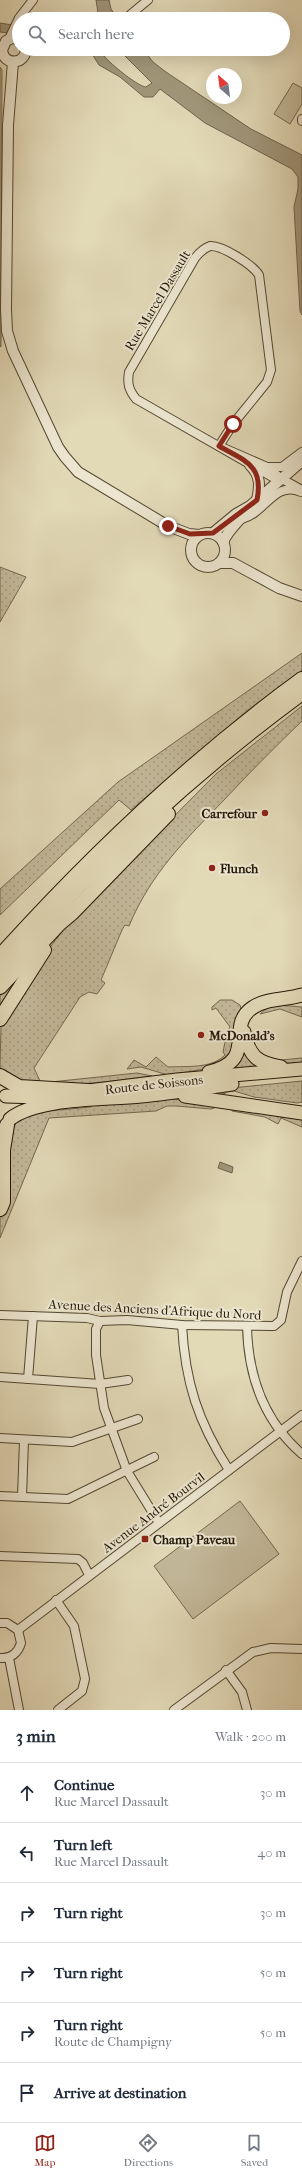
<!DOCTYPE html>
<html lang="en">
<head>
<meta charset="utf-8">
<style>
  :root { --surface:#fff; --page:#f2f2f3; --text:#1f2937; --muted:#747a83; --line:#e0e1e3; --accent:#8f2418 }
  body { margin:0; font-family:"IM FELL French Canon",serif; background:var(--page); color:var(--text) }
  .compass { position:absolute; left:206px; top:68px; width:36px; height:36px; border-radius:50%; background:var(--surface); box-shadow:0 4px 16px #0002; rotate:332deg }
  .stop { position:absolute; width:12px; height:12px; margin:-9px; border:3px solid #8f2418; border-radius:50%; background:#fff }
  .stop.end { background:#8f2418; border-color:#fff; box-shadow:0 1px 4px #0008 }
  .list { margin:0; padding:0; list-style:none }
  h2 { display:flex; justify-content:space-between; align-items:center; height:52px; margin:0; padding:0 16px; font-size:17px }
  h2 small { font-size:13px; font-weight:400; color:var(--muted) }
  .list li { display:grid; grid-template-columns:26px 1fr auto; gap:12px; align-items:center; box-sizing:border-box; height:60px; padding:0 16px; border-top:1px solid var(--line) }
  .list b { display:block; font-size:15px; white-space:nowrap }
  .list p { margin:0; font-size:13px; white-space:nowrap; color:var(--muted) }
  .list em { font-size:13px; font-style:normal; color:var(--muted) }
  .icon { flex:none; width:22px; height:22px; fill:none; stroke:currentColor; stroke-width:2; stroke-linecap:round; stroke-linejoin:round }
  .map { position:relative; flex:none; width:302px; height:1710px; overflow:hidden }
  .search { position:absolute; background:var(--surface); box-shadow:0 4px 16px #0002; left:12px; right:12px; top:12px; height:44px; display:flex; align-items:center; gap:10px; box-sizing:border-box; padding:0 14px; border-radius:22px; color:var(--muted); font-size:15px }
  .sheet { height:412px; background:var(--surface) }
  nav { display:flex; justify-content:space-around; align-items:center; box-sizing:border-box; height:56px; border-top:1px solid var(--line); background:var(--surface); font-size:11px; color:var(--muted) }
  nav a { display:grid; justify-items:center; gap:2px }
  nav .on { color:var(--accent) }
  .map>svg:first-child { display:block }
  .grass { fill:url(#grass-dots); stroke:#736850 }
  .forest { fill:url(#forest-firs); stroke:#736850 }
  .park { fill:#c2b899; stroke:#736850 }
  .water { fill:#a1977b; stroke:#6f644c }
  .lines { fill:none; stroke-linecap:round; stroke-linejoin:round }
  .minor-casing { stroke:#544832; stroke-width:10 }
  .tertiary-casing { stroke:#544832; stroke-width:12 }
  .primary-casing { stroke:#241706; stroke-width:15 }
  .motorway-casing { stroke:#241706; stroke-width:16 }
  .minor { stroke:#ece6d0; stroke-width:8 }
  .tertiary { stroke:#ece6d0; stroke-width:10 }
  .primary { stroke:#e2d9b7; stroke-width:13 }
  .motorway { stroke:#e2d9b7; stroke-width:14 }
  .route { stroke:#8f2418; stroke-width:5 }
  .poi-dot { fill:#8f2418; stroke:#ece6d0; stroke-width:1.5 }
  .labels { text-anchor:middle; stroke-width:4; stroke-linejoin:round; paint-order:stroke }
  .street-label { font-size:13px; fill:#241706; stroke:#ece6d0 }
  .poi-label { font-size:13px; font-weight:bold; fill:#241706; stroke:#ece6d0; text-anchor:start }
</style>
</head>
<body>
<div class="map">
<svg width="302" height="1710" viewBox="0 0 302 1710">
  <defs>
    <pattern id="grass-dots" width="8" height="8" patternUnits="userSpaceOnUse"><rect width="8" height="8" fill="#c2b899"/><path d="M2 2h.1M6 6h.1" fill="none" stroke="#a79d82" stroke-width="1.8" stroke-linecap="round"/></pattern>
    <pattern id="forest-firs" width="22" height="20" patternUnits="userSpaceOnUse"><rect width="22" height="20" fill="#c2b899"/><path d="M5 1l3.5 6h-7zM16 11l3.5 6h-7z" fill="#a79d82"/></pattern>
  </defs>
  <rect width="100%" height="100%" fill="#e2d9b7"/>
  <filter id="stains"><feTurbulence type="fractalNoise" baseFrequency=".005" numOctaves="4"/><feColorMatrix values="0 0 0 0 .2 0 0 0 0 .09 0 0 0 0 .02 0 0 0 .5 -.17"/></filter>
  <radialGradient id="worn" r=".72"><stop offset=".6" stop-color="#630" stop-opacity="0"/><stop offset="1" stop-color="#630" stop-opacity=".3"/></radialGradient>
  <g class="grass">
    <path d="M0,567L26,577L0,622Z"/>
    <path d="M302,653V670L248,710L131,810L119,800L0,915V889L118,782Z"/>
    <path d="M302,706V721C276,746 250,772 225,799C186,839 151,873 129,926L125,925L122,930L101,980L105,983L97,994L89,992L80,997L34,1068L41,1083L137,1073L152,1076C120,1080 20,1097 0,1067L1,1025L42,958L70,921L216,774Z"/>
    <path d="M23,969L0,1010V996Z"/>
    <path d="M220,1000H232L240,1005L242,1012L235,1047L217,1067L168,1075L141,1067L127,1069L134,1060L146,1067L156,1057L168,1067C187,1066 211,1069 225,1055L223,1052L227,1032L230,1027L216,1008L212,1010V1007Z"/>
    <path d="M277,1005L302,1007V1017L280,1009L260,1014L268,1007Z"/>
    <path d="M253,1050L271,1061L302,1058V1063H270Z"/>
    <path d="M240,1053H247L267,1069L226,1073Z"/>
    <path d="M302,1081V1102L297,1103L254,1097L234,1091L227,1092L218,1097L201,1091Z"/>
    <path d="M172,1099L212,1104L214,1108L211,1109L176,1106H167L156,1111L49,1118L0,1238V1215L12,1134L16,1122L26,1113L91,1107L93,1105Z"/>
    <path d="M232,1108L283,1114L278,1124L265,1117L232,1111Z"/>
  </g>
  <g class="forest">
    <path d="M0,67L2,70L1,347L0,346Z"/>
    <path d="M283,1114L302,1117V1127L281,1118Z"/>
  </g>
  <g class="park">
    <path d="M293,83L302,88V104L290,124L274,114Z"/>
    <path d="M240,1501L279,1554L193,1619L154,1566Z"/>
  </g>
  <g class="water">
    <path d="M96,0H109L111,9L118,19H99Z"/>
    <path d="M0,23L19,26V34L0,32Z"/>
    <path d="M89,49H99C101,57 138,87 146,87L152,83L118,49H143L153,62L166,72L251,129L302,155V315L300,311L294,207L298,189V177L292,169L205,123L160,89L153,97H144L120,77L99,65Z"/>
    <path d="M220,1162L233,1167L232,1173L218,1168Z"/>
  </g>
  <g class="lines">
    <g class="minor-casing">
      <g id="minor">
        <path d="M125,19L148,0"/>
        <path d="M9,39L19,18L33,0"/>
        <path d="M302,119V121"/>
        <path d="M268,467H282L302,452"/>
        <path d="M282,479L274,478L136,399C129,390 127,384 129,372L195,258C199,253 204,248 210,246C222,245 253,265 259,275L271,370L267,382L233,424L219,446L267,467L282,479L302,490"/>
        <path d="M242,519C265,513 275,480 301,492"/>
        <path d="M0,1315L87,1318L100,1321L127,1320L182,1325L274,1326L281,1320L287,1292L302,1261"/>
        <path d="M100,1321L96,1329V1355L104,1408L127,1471L159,1523"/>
        <path d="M182,1325C185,1382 198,1422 229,1470"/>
        <path d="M247,1326C248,1375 264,1421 302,1454"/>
        <path d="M0,1377L100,1384L128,1380"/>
        <path d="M28,1379L33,1316"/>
        <path d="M0,1438L72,1442L138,1419"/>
        <path d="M0,1496L68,1499L154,1457"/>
        <path d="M22,1497L24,1440"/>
        <path d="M0,1556L78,1559L83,1563L89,1575"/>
        <path d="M56,1600L74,1626L85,1679L82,1691L58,1710"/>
        <path d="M0,1623H7L18,1630L21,1643C18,1653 11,1659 0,1658"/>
        <path d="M18,1630L302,1415"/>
        <path d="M9,1658L19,1710"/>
        <path d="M226,1670L242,1692L247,1710"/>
        <path d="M174,1710L253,1652L271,1648L302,1649"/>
      </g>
    </g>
    <g class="tertiary-casing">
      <g id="tertiary">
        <path d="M19,39L12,38L6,41L2,50C4,66 25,65 26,49"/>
        <path d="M13,62L8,125L6,309L7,331L13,351L58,447L65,457L78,472L168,526L189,534L199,535"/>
        <path d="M250,465C261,476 260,486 257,500"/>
        <circle cx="208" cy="550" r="17"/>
        <path d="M213,533L236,514L250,506L302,461"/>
        <path d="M223,542C229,528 241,520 249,508"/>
        <path d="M220,563H233L279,588L302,596"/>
      </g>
    </g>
    <g class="primary-casing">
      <g id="primary">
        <path d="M244,1032C249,1056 257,1063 281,1067"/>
        <path d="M209,1072C259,1060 225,1027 252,1008C266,998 286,1000 302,995"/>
        <path d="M6,1096L40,1097L177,1080L302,1069"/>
        <path d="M185,1096L302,1113"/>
        <path d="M10,1119C38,1097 105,1100 141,1096C171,1093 202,1088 232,1084"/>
      </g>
    </g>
    <g class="motorway-casing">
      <g id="motorway">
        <path d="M0,956C92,854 191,760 302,679"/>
        <path d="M0,973C85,872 196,771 302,693"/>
        <path d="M0,987L59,924L72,913L168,814"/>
        <path d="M0,1019L44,950"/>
        <path d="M0,1076L19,1087L88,1091"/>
        <path d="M0,1209L3,1202V1150L7,1125"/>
      </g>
    </g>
    <use href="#minor" class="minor"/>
    <use href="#tertiary" class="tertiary"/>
    <use href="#primary" class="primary"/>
    <use href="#motorway" class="motorway"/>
  </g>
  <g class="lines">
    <path class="route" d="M168,526L190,534L213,533L257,500C264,465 245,461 219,446L233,424"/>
  </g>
  <g class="poi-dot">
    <circle cx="265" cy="813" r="4"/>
    <circle cx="212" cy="868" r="4"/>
    <circle cx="201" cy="1035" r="4"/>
    <rect x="141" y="1535" width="8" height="8" rx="2"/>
  </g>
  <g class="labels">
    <g class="street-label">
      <text transform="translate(157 300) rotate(-59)" y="5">Rue Marcel Dassault</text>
      <text transform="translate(154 1084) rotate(-6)" y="5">Route de Soissons</text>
      <text transform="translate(155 1309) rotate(3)" y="5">Avenue des Anciens d'Afrique du Nord</text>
      <text transform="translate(153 1512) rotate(-37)" y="5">Avenue André Bourvil</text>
    </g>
    <g class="poi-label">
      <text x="257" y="818" text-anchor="end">Carrefour</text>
      <text x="220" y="873">Flunch</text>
      <text x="209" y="1040">McDonald's</text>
      <text x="153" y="1544">Champ Paveau</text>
    </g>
  </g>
  <rect width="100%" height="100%" filter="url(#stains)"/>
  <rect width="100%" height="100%" fill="url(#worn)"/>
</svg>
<svg class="compass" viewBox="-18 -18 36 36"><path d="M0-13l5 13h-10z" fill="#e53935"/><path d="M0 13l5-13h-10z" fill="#747a83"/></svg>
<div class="stop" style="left:233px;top:424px"></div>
<div class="stop end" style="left:168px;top:526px"></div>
<div class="search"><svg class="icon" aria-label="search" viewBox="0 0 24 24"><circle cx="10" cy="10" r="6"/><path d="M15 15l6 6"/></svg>Search here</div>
</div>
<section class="sheet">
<h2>3 min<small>Walk · 200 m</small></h2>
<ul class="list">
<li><svg class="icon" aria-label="ahead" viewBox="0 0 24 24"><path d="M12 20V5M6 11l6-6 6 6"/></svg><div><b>Continue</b><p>Rue Marcel Dassault</p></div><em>30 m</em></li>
<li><svg class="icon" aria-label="left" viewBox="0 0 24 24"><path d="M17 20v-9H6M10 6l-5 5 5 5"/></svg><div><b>Turn left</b><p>Rue Marcel Dassault</p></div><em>40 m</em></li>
<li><svg class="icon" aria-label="right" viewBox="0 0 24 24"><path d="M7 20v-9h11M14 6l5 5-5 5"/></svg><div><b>Turn right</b></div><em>30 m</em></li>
<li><svg class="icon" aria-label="right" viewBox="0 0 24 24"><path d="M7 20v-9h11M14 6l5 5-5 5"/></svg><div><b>Turn right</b></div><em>50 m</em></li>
<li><svg class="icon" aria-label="right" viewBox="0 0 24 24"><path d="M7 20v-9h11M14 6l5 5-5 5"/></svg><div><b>Turn right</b><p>Route de Champigny</p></div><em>50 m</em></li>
<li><svg class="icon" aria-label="arrive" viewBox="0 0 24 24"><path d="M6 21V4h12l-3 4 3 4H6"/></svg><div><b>Arrive at destination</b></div></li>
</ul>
</section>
<nav>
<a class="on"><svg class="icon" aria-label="map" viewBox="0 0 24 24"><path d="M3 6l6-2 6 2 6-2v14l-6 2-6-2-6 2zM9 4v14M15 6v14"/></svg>Map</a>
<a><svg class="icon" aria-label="directions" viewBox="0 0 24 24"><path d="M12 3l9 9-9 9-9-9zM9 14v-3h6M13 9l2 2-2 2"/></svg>Directions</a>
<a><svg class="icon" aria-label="saved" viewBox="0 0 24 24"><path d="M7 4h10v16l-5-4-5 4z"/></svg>Saved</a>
</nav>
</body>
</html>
